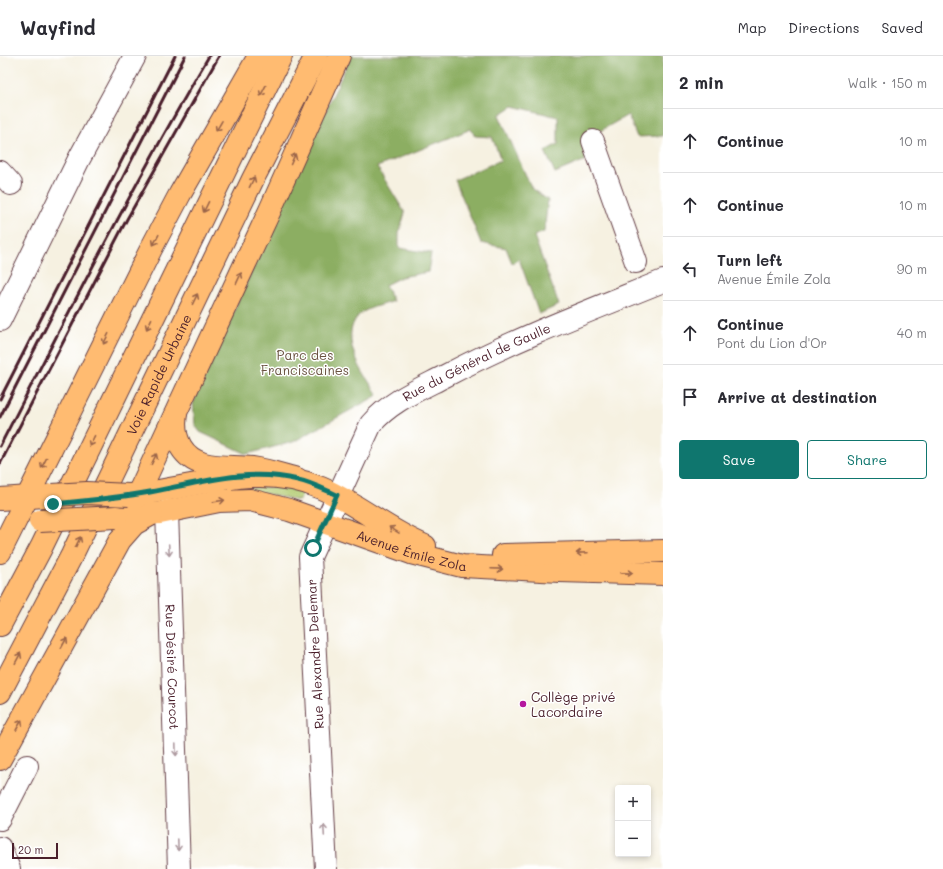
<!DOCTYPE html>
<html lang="en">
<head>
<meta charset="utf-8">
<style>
  :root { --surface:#fff; --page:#f2f2f3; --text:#2b2b33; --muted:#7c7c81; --line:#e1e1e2; --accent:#0f766e }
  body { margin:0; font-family:Mali,sans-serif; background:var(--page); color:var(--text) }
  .controls { position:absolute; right:12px; bottom:12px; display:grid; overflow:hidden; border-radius:4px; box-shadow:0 2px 6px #0003 }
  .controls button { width:36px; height:36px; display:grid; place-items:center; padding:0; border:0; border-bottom:1px solid var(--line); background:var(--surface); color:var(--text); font:20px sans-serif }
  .scale { position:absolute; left:12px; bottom:10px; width:46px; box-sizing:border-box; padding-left:4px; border:2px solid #4a1f2b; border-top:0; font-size:11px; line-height:14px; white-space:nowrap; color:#4a1f2b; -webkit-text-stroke:3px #fff; paint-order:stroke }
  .stop { position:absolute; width:12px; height:12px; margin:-9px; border:3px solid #0f766e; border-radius:50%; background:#fff }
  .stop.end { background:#0f766e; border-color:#fff; box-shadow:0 1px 4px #0008 }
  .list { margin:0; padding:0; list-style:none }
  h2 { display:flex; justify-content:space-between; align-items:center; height:52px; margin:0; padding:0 16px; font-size:17px }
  h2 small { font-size:13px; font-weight:400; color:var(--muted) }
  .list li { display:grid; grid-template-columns:26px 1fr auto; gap:12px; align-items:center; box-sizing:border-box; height:64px; padding:0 16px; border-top:1px solid var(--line) }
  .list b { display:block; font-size:15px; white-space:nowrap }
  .list p { margin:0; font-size:13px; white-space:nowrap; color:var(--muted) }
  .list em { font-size:13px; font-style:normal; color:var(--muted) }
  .actions { display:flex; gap:8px; padding:12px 16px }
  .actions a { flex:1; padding:9px 0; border:1px solid var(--accent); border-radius:4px; text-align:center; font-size:14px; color:var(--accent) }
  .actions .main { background:var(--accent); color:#fff }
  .icon { flex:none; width:22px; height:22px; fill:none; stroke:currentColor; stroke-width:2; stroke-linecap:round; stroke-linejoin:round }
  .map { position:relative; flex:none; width:663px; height:813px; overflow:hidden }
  header { display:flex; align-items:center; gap:24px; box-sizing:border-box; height:56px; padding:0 20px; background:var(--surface); border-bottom:1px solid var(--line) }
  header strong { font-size:19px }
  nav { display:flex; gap:22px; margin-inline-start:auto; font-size:14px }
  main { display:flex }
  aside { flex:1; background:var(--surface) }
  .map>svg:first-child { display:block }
  .green { fill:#b1ca70; stroke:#7e744e }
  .forest { fill:#8cae62; stroke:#6b6646 }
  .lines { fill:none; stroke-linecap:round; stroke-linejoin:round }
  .minor-casing { stroke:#643e46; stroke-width:24 }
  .major-casing { stroke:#643e46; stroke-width:24 }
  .highway-casing { stroke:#643e46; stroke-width:24 }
  .minor { stroke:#fff; stroke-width:22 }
  .major { stroke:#ffbb71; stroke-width:22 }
  .highway { stroke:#ffbb71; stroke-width:22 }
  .rail { stroke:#4a1f2b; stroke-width:3 }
  .major-bridge-casing { stroke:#643e46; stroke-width:24; stroke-linecap:butt }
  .major-bridge { stroke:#ffbb71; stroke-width:22 }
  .oneway { stroke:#9b654a }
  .oneway2 { stroke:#ae9aa0 }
  .route { stroke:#0f766e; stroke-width:5 }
  .poi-dot { fill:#b5179e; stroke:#fff; stroke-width:1.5 }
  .labels { text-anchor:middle; stroke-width:3; stroke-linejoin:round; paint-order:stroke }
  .park-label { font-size:13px; fill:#695240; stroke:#fff }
  .street-label { font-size:13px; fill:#4a1f2b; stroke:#fff }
  .poi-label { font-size:13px; fill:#4a1f2b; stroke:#fff; text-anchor:start }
</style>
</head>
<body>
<header>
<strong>Wayfind</strong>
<nav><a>Map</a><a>Directions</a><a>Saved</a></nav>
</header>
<main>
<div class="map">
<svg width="663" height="813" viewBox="0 0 663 813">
  <rect width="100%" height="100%" fill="#fff"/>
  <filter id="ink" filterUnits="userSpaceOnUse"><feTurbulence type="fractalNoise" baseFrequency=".025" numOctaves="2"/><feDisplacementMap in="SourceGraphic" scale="8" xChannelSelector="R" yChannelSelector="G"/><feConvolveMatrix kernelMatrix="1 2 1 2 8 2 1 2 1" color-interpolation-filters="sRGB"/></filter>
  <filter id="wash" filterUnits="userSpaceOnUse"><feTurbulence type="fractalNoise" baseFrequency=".012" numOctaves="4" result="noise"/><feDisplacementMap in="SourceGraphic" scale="16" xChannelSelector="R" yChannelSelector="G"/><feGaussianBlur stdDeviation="0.9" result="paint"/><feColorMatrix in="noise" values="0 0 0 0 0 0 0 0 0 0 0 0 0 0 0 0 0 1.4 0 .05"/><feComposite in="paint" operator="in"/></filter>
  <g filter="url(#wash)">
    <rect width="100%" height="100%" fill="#f6f1e1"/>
    <path class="green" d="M229,430L305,432L299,445L262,437L194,440Z"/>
    <path class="forest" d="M351,0H663V80L637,81L628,59L593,79L586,85V104L555,117L545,95L558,88V61L513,50L499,59L532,133L548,144L544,176L534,180L559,249L539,258L519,203L512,207L506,192L481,187L455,124L501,104L492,81L475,80L471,73L377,111L405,157L399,177V192L431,197L428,216L401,221L385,229L393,245C383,249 365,252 358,260C338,283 364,319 378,339L293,386L247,398L200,376L195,369L193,347L256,205Z"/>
  </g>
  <g filter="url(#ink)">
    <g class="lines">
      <g class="minor-casing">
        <g id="minor">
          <path d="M593,85L636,206"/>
          <path d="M0,116L11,128"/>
          <path d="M0,264L79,103L135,0"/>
          <path id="s1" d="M167,455L179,813"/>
          <path d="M0,763L27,710"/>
          <path d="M0,792L9,813"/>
          <path id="s2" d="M326,813L310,501L371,368C391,345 418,334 445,320C515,283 589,255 663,225"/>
        </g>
      </g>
      <g class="major-casing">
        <g id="major">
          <path d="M129,439C196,433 255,404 321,432C358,448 388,475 425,490"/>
          <path d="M0,443L45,440"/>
          <path id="s3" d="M132,459L160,457L219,445L250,444L289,454L411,497L462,510L560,515L663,518"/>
          <path d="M503,499L663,495"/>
        </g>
      </g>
      <g class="highway-casing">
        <g id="highway">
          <path d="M176,358C174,370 175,381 181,391C196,416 227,409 252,412C267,414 282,419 297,423"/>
          <path d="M116,461L131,448L138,438L271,152L339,0"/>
          <path d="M0,496L151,193L180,138L259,0"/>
          <path d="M0,569L41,492L281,0"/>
          <path id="s4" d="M0,636L72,499L253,123L316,0"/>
          <path d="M0,703L120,484L134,468L152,458"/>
        </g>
      </g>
      <use href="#minor" class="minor"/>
      <use href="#major" class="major"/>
      <use href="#highway" class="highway"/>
      <g class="rail">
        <path d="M0,343L175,0"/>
        <path d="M0,361L185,0"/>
        <path d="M0,390C68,258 134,127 209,0"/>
        <path d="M0,408L127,163L219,0"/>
      </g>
      <g class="major-bridge-casing">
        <g id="major-bridge">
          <path d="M52,439L87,437L129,439"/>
          <path d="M40,465L116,461"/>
        </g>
      </g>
      <use href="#major-bridge" class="major-bridge"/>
    </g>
    <defs><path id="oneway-shaft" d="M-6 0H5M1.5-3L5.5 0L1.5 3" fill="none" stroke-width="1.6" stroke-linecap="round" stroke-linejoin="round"/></defs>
    <g class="oneway">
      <use href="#oneway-shaft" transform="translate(263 35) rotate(117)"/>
      <use href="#oneway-shaft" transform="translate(219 70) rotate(120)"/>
      <use href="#oneway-shaft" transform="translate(293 103) rotate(-66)"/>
      <use href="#oneway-shaft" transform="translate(252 126) rotate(-64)"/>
      <use href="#oneway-shaft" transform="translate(206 151) rotate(116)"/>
      <use href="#oneway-shaft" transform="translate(156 184) rotate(118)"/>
      <use href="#oneway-shaft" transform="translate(239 222) rotate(-65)"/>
      <use href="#oneway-shaft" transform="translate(195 243) rotate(-64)"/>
      <use href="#oneway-shaft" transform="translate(149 268) rotate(116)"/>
      <use href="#oneway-shaft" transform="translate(106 283) rotate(117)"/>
      <use href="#oneway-shaft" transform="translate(92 385) rotate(116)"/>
      <use href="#oneway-shaft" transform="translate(154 403) rotate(-64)"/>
      <use href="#oneway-shaft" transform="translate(44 407) rotate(117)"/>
      <use href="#oneway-shaft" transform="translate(219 445) rotate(-8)"/>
      <use href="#oneway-shaft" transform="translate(394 474) rotate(-148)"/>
      <use href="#oneway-shaft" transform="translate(78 486) rotate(-64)"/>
      <use href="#oneway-shaft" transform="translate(582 497) rotate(178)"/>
      <use href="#oneway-shaft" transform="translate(497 513) rotate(2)"/>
      <use href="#oneway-shaft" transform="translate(627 517) rotate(1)"/>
      <use href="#oneway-shaft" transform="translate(64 587) rotate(-61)"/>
      <use href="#oneway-shaft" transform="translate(18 602) rotate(-62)"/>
      <use href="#oneway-shaft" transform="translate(19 669) rotate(-61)"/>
    </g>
    <g class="oneway2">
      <use href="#oneway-shaft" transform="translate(169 494) rotate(87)"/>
      <use href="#oneway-shaft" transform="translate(176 694) rotate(88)"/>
      <use href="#oneway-shaft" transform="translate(324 774) rotate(-93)"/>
      <use href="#oneway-shaft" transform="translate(178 789) rotate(88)"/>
    </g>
  </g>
  <g class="lines" filter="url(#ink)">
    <path class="route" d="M53,448C86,445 118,442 150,436C198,427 249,411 298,424C312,427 325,434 337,439L313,492"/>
  </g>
  <circle class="poi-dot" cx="523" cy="648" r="4"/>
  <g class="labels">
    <g class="park-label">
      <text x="305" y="304">Parc des<tspan x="305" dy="15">Franciscaines</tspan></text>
    </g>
    <g class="street-label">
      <text dy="5" stroke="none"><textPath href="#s2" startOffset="582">Rue du Général de Gaulle</textPath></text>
      <text dy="5" stroke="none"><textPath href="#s4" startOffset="355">Voie Rapide Urbaine</textPath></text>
      <text dy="5" stroke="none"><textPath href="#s3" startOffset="289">Avenue Émile Zola</textPath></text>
      <text transform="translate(315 598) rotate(-93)" y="5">Rue Alexandre Delemar</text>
      <text dy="5" stroke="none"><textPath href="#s1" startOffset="156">Rue Désiré Courcot</textPath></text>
    </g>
    <g class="poi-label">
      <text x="531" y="646">Collège privé<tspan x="531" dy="15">Lacordaire</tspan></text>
    </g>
  </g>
</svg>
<div class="controls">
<button>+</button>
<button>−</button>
</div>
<div class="scale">20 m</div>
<div class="stop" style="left:313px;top:492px"></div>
<div class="stop end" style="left:53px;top:448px"></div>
</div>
<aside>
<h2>2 min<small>Walk · 150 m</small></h2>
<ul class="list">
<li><svg class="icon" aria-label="ahead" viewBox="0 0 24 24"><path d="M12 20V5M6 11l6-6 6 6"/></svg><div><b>Continue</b></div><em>10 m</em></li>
<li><svg class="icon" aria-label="ahead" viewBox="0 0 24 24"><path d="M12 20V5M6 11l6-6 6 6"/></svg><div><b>Continue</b></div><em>10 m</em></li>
<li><svg class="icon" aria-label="left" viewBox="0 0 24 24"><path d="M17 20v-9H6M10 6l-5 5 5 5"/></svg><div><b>Turn left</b><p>Avenue Émile Zola</p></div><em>90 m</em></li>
<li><svg class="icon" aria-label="ahead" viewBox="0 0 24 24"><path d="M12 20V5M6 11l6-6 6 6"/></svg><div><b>Continue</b><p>Pont du Lion d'Or</p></div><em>40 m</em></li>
<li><svg class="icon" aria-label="arrive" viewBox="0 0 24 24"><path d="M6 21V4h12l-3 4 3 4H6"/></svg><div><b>Arrive at destination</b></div></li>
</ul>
<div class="actions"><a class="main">Save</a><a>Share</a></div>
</aside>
</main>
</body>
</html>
